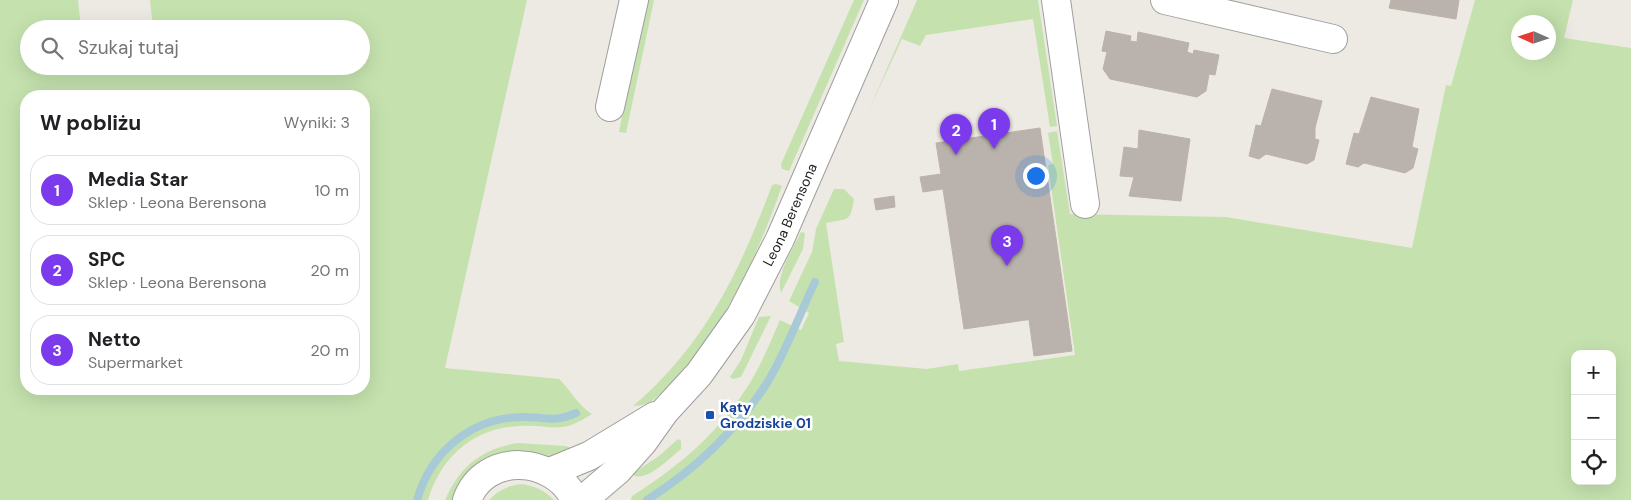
<!DOCTYPE html>
<html lang="pl">
<head>
<meta charset="utf-8">
<style>
  :root { --surface:#fff; --page:#f2f2f2; --text:#202124; --muted:#757577; --line:#e0e0e0; --accent:#7c3aed }
  body { margin:0; font-family:"DM Sans",sans-serif; background:var(--page); color:var(--text) }
  .controls { position:absolute; right:15px; bottom:15px; display:grid; overflow:hidden; border-radius:10px; box-shadow:0 5px 20px #0002 }
  .controls button { width:45px; height:45px; display:grid; place-items:center; padding:0; border:0; border-bottom:1px solid var(--line); background:var(--surface); color:var(--text); font:25px sans-serif }
  .compass { position:absolute; left:1511px; top:15px; width:45px; height:45px; border-radius:50%; background:var(--surface); box-shadow:0 5px 20px #0002; rotate:273deg }
  .you { position:absolute; left:1035px; top:175px; width:18px; height:18px; margin:-12px; border:4px solid #fff; border-radius:50%; background:#1a73e8; box-shadow:0 0 0 8px #1a73e833 }
  .badge { display:grid; place-items:center; width:32px; height:32px; border-radius:50%; background:var(--accent); color:#fff; font-size:16px; font-weight:700 }
  .pin { position:absolute; translate:-50% -41px; filter:drop-shadow(0 1px 2px #0008) }
  .pin::after { content:''; position:absolute; top:26px; width:18px; height:15px; background:inherit; clip-path:polygon(0 0,100% 0,50% 100%) }
  .list { margin:0; padding:0; list-style:none }
  h2 { display:flex; justify-content:space-between; align-items:center; height:65px; margin:0; padding:0 20px; font-size:21px }
  h2 small { font-size:16px; font-weight:400; color:var(--muted) }
  .list li { display:grid; grid-template-columns:32px 1fr auto; gap:15px; align-items:center; box-sizing:border-box; height:70px; margin:0 10px 10px; padding:0 10px; border:1px solid var(--line); border-radius:20px }
  .list b { display:block; font-size:19px; white-space:nowrap }
  .list p { margin:0; font-size:16px; white-space:nowrap; color:var(--muted) }
  .list em { font-size:16px; font-style:normal; color:var(--muted) }
  .icon { flex:none; width:28px; height:28px; fill:none; stroke:currentColor; stroke-width:2; stroke-linecap:round; stroke-linejoin:round }
  .map { position:relative; flex:none; width:1631px; height:500px; overflow:hidden }
  .search { position:absolute; background:var(--surface); box-shadow:0 5px 20px #0002; left:20px; top:20px; width:350px; height:55px; display:flex; align-items:center; gap:12px; box-sizing:border-box; padding:0 18px; border-radius:28px; color:var(--muted); font-size:19px }
  .panel { position:absolute; background:var(--surface); box-shadow:0 5px 20px #0002; left:20px; top:90px; width:350px; height:305px; border-radius:20px }
  .map>svg:first-child { display:block }
  .grass { fill:#c5e2ae; fill-rule:evenodd }
  .lines { fill:none; stroke-linecap:round; stroke-linejoin:round }
  .stream { stroke:#a8cad6; stroke-width:8 }
  .building { fill:#bab3ad; stroke:#bdb2a7 }
  .minor-casing { stroke:#9e9e9e; stroke-width:30 }
  .minor { stroke:#fff; stroke-width:28 }
  .transit-dot { fill:#1a4fb4; stroke:#fff; stroke-width:2 }
  .labels { text-anchor:middle; stroke-width:5; stroke-linejoin:round; paint-order:stroke }
  .street-label { font-size:14px; fill:#1d1d1d; stroke:#fff }
  .transit-label { font-size:14px; font-weight:bold; fill:#164399; stroke:#fff; text-anchor:start }
</style>
</head>
<body>
<div class="map">
<svg width="1631" height="500" viewBox="0 0 1631 500">
  <rect width="100%" height="100%" fill="#edeae3"/>
  <g class="grass">
    <path d="M0,0H78L81,29H29V66H361V29H153L150,0H527L445,368L559,379C573,393 576,403 592,414C558,436 554,424 519,426C473,428 441,457 428,500H0ZM26,96H364V389H26Z"/>
    <path d="M645,0H654L626,133L619,132Z"/>
    <path d="M854,0H864L789,171L782,169L781,164Z"/>
    <path d="M917,0H1038L1057,126L1050,127L1033,19L926,35L920,46L902,39L868,112Z"/>
    <path d="M1475,0H1573L1564,38L1631,48V500H631L632,496C677,468 717,434 746,389C760,368 770,343 780,320L801,330L809,313L789,301L812,252L816,229L834,189H844L854,199C850,223 849,218 826,223L844,342L836,344L839,361L927,369L958,364L959,371L1075,355L1048,165L1053,164L1048,133L1057,131L1070,214L1226,217L1412,248L1446,85L1451,86ZM1518,22H1548V52H1518ZM1575,354H1612V481H1575Z"/>
    <path d="M776,184L782,186C756,259 725,328 670,384C659,395 651,406 633,406C704,346 740,271 772,185Z"/>
    <path d="M801,232L805,233L803,249L781,293C775,275 793,249 801,232Z"/>
    <path d="M771,316L741,377L733,379L730,377L741,360L759,317Z"/>
    <path d="M678,439L681,441V449C671,457 644,485 632,474L659,456Z"/>
    <path d="M518,443L565,446L576,449L560,459L457,500H445C459,467 482,448 518,443Z"/>
    <path d="M521,484C535,486 544,490 554,500H489C499,490 507,486 521,484Z"/>
  </g>
  <g class="lines">
    <g class="stream">
      <path d="M417,500C431,451 472,417 524,417C547,417 553,423 576,413"/>
      <path d="M647,500C696,469 736,431 767,383C785,354 800,313 815,282"/>
    </g>
  </g>
  <g class="building">
    <path d="M1391,0H1459L1456,19L1389,8Z"/>
    <path d="M1106,31L1131,36L1130,41L1137,42L1138,32L1189,43L1187,52L1193,54L1194,50L1219,55L1215,75L1209,74L1206,91L1197,97L1110,79L1103,69L1107,52L1102,51Z"/>
    <path d="M1272,89L1322,101L1315,128V139L1319,140L1314,160L1307,164L1266,154L1259,159L1249,156L1256,125L1261,126Z"/>
    <path d="M1371,97L1419,109L1412,147L1418,149L1413,168L1405,173L1364,163L1358,167L1346,164L1354,133L1359,134Z"/>
    <path d="M1040,128L1067,314L964,329L943,189L923,192L920,177L941,174L936,143Z"/>
    <path d="M1139,130L1190,139L1181,201L1129,196L1134,177L1120,176L1124,147L1138,149Z"/>
    <path d="M894,196L895,207L876,210L874,199Z"/>
    <path d="M1067,314L1072,351L1034,356L1029,320Z"/>
  </g>
  <g class="lines">
    <g class="minor-casing">
      <g id="minor">
        <path d="M1056,0L1085,204"/>
        <path d="M1165,0L1333,39"/>
        <path d="M610,107L634,0"/>
        <path d="M550,472L589,456L655,416"/>
        <path d="M467,500C485,451 555,456 575,500"/>
        <path id="s1" d="M583,500L618,470L643,442L665,411L699,374L741,315L780,239L884,0"/>
      </g>
    </g>
    <use href="#minor" class="minor"/>
  </g>
  <rect class="transit-dot" x="705" y="410" width="10" height="10" rx="2.5"/>
  <g class="labels">
    <g class="street-label">
      <text dy="5" stroke="none"><textPath href="#s1" startOffset="356">Leona Berensona</textPath></text>
    </g>
    <g class="transit-label">
      <text x="720" y="412">Kąty<tspan x="720" dy="16">Grodziskie 01</tspan></text>
    </g>
  </g>
</svg>
<div class="controls">
<button>+</button>
<button>−</button>
<button><svg class="icon" aria-label="locate" viewBox="0 0 24 24"><circle cx="12" cy="12" r="6"/><path d="M12 2v4M12 18v4M2 12h4M18 12h4"/></svg></button>
</div>
<svg class="compass" viewBox="-18 -18 36 36"><path d="M0-13l5 13h-10z" fill="#e53935"/><path d="M0 13l5-13h-10z" fill="#757577"/></svg>
<div class="you"></div>
<div class="pin badge" style="left:994px;top:149px">1</div>
<div class="pin badge" style="left:956px;top:155px">2</div>
<div class="pin badge" style="left:1007px;top:266px">3</div>
<div class="search"><svg class="icon" aria-label="search" viewBox="0 0 24 24"><circle cx="10" cy="10" r="6"/><path d="M15 15l6 6"/></svg>Szukaj tutaj</div>
<section class="panel">
<h2>W pobliżu<small>Wyniki: 3</small></h2>
<ul class="list">
<li><span class="badge">1</span><div><b>Media Star</b><p>Sklep · Leona Berensona</p></div><em>10 m</em></li>
<li><span class="badge">2</span><div><b>SPC</b><p>Sklep · Leona Berensona</p></div><em>20 m</em></li>
<li><span class="badge">3</span><div><b>Netto</b><p>Supermarket</p></div><em>20 m</em></li>
</ul>
</section>
</div>
</body>
</html>
